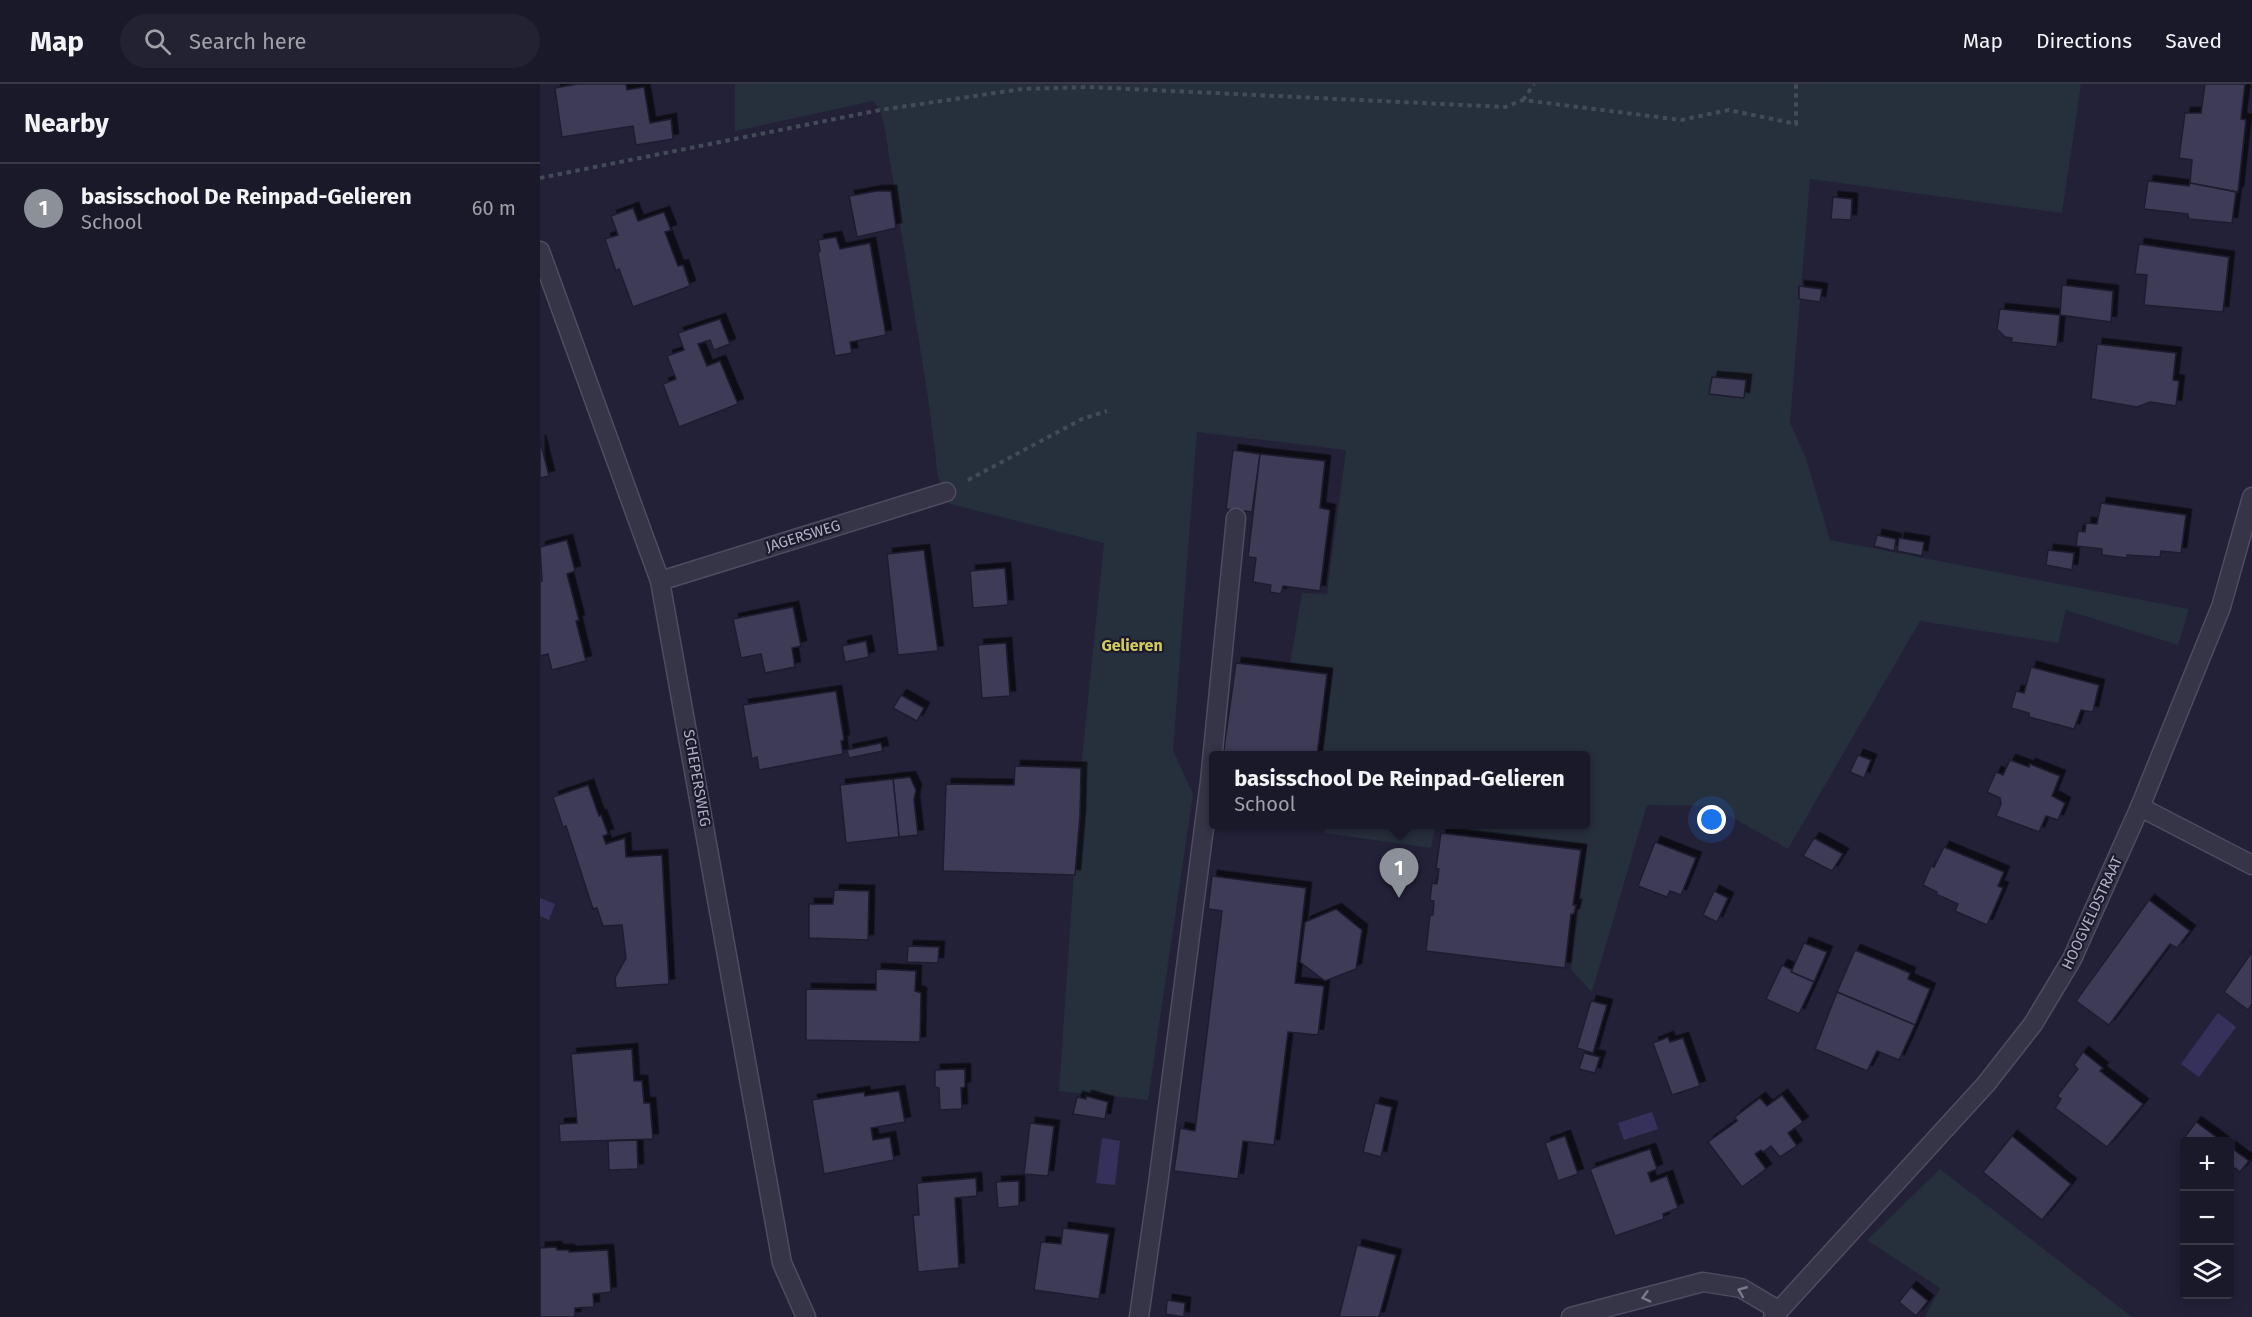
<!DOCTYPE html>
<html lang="en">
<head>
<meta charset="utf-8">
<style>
  :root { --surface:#1a192a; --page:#232232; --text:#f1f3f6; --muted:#9fa0a8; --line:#383847; --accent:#8c9099 }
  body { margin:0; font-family:"Fira Sans",sans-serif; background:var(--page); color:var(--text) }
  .controls { position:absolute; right:18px; bottom:18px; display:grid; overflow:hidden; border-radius:6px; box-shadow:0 3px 15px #0003 }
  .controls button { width:54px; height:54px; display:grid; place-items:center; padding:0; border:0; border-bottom:2px solid var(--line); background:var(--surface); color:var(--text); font:30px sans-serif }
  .you { position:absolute; left:1172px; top:736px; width:21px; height:21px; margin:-15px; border:4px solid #fff; border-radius:50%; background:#1a73e8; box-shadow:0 0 0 9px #1a73e833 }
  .badge { display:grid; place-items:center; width:39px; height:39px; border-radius:50%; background:var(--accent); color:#fff; font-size:20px; font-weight:700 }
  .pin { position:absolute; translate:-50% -50px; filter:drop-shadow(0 2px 3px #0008) }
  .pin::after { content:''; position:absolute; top:32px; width:21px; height:18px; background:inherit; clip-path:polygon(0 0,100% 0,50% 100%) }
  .popup { position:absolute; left:669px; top:667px; width:381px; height:78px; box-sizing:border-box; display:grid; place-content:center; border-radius:6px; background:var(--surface); filter:drop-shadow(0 2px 4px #0005); font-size:20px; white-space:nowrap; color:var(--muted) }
  .popup b { font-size:22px; color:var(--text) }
  .popup::after { content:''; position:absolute; left:50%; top:100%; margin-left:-12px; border:12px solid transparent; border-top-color:var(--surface) }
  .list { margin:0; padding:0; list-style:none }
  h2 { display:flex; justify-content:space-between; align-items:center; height:78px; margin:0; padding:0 24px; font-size:26px }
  h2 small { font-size:20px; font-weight:400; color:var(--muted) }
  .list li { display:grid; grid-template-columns:39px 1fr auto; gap:18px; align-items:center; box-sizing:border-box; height:90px; padding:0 24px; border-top:2px solid var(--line) }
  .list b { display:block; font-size:22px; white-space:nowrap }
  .list p { margin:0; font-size:20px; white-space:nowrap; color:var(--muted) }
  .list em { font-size:20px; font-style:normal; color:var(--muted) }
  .icon { flex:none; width:33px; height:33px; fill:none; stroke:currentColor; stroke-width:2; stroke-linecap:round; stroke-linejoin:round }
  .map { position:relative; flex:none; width:1712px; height:1233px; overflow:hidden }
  header { display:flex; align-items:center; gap:36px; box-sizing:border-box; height:84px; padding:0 30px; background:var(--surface); border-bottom:2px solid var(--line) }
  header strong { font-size:28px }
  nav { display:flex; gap:33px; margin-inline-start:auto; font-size:21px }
  .search { width:420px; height:54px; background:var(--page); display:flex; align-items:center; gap:15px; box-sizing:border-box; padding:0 21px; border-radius:33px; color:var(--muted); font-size:22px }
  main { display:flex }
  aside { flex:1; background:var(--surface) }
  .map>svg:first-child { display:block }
  .green { fill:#262f3c }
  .water { fill:#35315b }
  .building { fill:#3d3b56; stroke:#1e1c2f; stroke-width:1.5; filter:url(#shadow) }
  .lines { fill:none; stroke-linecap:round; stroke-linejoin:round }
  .minor-casing { stroke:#4f4c60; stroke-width:21 }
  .path { stroke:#434b58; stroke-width:4; stroke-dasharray:4.5 4.5; stroke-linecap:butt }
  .minor { stroke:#363548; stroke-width:18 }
  .oneway { stroke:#7a788d }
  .labels { text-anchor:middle; stroke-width:4.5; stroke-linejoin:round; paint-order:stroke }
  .street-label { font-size:15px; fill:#b2afc5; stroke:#1c1a2d }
  .neighbourhood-label { font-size:16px; font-weight:bold; fill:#d1ca5e; stroke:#1c1a2d }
</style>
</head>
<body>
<header>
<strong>Map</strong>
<div class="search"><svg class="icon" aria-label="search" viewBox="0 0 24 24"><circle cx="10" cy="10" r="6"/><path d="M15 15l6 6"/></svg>Search here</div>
<nav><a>Map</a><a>Directions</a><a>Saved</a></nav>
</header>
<main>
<aside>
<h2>Nearby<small></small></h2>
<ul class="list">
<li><span class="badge">1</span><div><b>basisschool De Reinpad-Gelieren</b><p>School</p></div><em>60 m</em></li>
</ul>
</aside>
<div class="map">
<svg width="1712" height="1233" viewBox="0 0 1712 1233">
  <defs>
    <filter id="shadow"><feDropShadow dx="5.5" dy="-5.5" stdDeviation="0" flood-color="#0009"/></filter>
  </defs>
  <rect width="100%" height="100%" fill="#232138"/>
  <g class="green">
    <path d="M195,0H1541L1522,129L1270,95L1250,339L1266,374L1290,456L1649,525L1638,561L1526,526L1518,559L1380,537L1248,765L1172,722L1107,721L1052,908L1031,886L1047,761L895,743L891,764L784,749L786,740H1045V672L782,671L793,584L750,579L762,509L787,510L806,366L657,348L633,666L653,710L608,1016L519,1007L541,684L564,459L410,420L398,393L389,320L344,40L340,26L333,17L195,47Z"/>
    <path d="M1400,1085L1592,1233H1385L1400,1204L1327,1156Z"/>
  </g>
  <g class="water">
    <path d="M0,814L15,820L9,836L0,832Z"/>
    <path d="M1678,929L1696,943L1659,993L1641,980Z"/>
    <path d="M1112,1028L1118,1045L1084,1056L1078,1039Z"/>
    <path d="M562,1054L580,1057L575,1101L556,1099Z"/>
  </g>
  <g class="building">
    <path d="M37,0H86L87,6L104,3L110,39L131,35L133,55L96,61L93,42L22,53L15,4Z"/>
    <path d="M1665,0H1705L1701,35L1706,36L1698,108L1650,99L1652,76L1639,74L1645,29H1661Z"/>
    <path d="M1608,97L1649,102L1650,99L1696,108L1692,139L1649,135L1648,130L1604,125Z"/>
    <path d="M337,107H351L356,144L317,153L309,112Z"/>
    <path d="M1293,113L1312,115L1311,136L1291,135Z"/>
    <path d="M93,124L98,137L124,128L131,146L125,148L138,182L143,181L150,202L93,223L79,185L76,187L65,155L78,151L71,132Z"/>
    <path d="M296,153L300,165L330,159L346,251L310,258L312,269L295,272L278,169L280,167L278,156Z"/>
    <path d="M1599,160L1689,173L1683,228L1604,221L1607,191L1595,190Z"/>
    <path d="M1522,201L1573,207L1571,238L1520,231Z"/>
    <path d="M1259,202L1282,205L1280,218L1259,215Z"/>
    <path d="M1460,225L1520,231L1517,263L1471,258L1472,254L1465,253L1457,245Z"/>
    <path d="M180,235L190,260L174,266L170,256L158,260L167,282L180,277L198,320L139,343L123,300L136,295L127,272L144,266L138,249Z"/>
    <path d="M1557,260L1636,269L1633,296L1639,297L1636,322L1610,318L1597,323L1551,315Z"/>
    <path d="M1172,293L1206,296L1204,314L1169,310Z"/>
    <path d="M0,356L9,392L0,394Z"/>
    <path d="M693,366L720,370L712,428L686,425Z"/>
    <path d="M720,370L785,377L780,424L790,426L780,507L743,502L741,510L730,508L731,501L713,498L716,474L708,473Z"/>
    <path d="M1561,419L1646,431L1641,469L1621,467L1620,473L1587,471V474L1562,471V465L1536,462L1538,447L1545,448L1546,439L1557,440Z"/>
    <path d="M1337,451L1356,455L1354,467L1334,462Z"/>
    <path d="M1359,454L1384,458L1382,472L1357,467Z"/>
    <path d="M27,456L35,487L27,490L39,536L36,537L46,577L12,586L8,570L0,572V497H2L0,463Z"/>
    <path d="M384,466L398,567L358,571L347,470Z"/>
    <path d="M1508,466L1534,469L1532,486L1506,481Z"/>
    <path d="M465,484L468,521L433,524L430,487Z"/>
    <path d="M253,523L261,562L252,564L255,583L225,589L221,570L201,574L193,535Z"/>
    <path d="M326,557L329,573L305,578L302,562Z"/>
    <path d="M466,559L470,612L442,614L438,561Z"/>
    <path d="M696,579L787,590L777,672H683Z"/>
    <path d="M1491,583L1559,601L1553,628L1541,626L1534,645L1489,633V629L1471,624L1476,607L1484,609Z"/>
    <path d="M296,607L304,656L301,657L303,670L219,686L217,673L212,675L203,621Z"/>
    <path d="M361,611L384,624L377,637L353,624Z"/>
    <path d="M341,659L343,667L309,674L307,666Z"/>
    <path d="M1318,671L1331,676L1324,694L1310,688Z"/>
    <path d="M1470,676L1489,683L1490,680L1520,692L1512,712L1525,719L1518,736L1506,732L1499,748L1456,732L1461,720L1460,714L1447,708L1456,688L1463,691Z"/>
    <path d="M475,682L541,684L540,731L535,791L403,787L406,700L474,701Z"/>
    <path d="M370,693L376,706L374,716L378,751L359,753L353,695Z"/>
    <path d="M353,695L359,753L306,759L300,701Z"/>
    <path d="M48,701L59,732L61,731L68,750L63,752L66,760L85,754L86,773L122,771L129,900L76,904L75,894L86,874L82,841L63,842L57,824L53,825L26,742L23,743L13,713Z"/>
    <path d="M901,749L1041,766L1033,821H1036L1034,830H1031L1025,884L886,867L890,831H893L894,817L890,816L892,799L897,800L899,785H896Z"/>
    <path d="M1274,754L1303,770L1292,787L1263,772Z"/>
    <path d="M1115,758L1156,774L1141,811L1130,807L1127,813L1098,802Z"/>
    <path d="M1404,763L1464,788L1458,802L1463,804L1447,841L1415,827L1418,820L1396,810L1397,808L1383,801L1391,782L1394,783Z"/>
    <path d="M672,792L766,804L755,899L784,902L778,951L748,948L734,1061L703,1057L698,1095L634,1087L640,1044L655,1047L682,827L668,825Z"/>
    <path d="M294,806L329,807L328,856L269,854V820H293Z"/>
    <path d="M1174,807L1188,814L1177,838L1163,831Z"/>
    <path d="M1609,816L1650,847L1637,864L1630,860L1569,941L1536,917Z"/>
    <path d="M796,825L822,846L816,885L785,897L760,878L765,838Z"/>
    <path d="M1264,859L1287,868L1274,898L1251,888Z"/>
    <path d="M368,862L399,863L398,879L367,878Z"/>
    <path d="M1315,866L1370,889L1368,895L1390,905L1375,941L1297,908Z"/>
    <path d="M1712,868V920L1708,926L1684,908Z"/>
    <path d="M1242,881L1252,886L1251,888L1274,898L1259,930L1226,915Z"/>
    <path d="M336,885L376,887L375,907L381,909L380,958L266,956V905L336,906Z"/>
    <path d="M1297,908L1375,941L1359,976L1337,967L1327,987L1275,965Z"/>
    <path d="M1051,917L1067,921L1053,969L1037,964Z"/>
    <path d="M1128,953L1130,958L1143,954L1160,1002L1132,1011L1113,959Z"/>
    <path d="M92,965L94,997H102L104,1019H110L113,1055L20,1058L19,1040L37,1039L31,970Z"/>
    <path d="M1543,968L1563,984L1560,987L1603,1020L1567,1063L1515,1024L1521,1015L1517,1012L1538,985L1534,981Z"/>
    <path d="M1044,969L1060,973L1055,989L1039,985Z"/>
    <path d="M425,985V1003L421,1004L422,1025L400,1026L399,1004L395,1003V986Z"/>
    <path d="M359,1007L365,1038L331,1044L333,1056L350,1053L354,1076L284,1090L272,1016L324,1008L325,1012Z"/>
    <path d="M1242,1011L1263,1038L1248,1049L1257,1062L1240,1073L1231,1062L1223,1068L1221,1066L1215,1070L1226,1085L1202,1103L1168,1058L1197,1037L1195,1033L1220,1014L1227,1022Z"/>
    <path d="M546,1012L568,1018L565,1035L533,1030L537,1013L546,1015Z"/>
    <path d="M835,1019L852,1023L841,1073L823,1068Z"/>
    <path d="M1656,1038L1683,1058L1644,1059L1642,1057Z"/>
    <path d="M490,1039L514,1042L508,1092L484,1090Z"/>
    <path d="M1025,1052L1038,1090L1018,1097L1005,1059Z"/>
    <path d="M1472,1052L1531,1100L1502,1136L1443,1088Z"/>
    <path d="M97,1056L98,1085L69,1086L68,1057Z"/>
    <path d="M1690,1063L1709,1077L1700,1088L1695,1084L1690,1090Z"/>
    <path d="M1110,1065L1117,1085L1108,1089L1111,1098L1127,1092L1138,1124L1123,1130L1124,1135L1075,1152L1050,1085Z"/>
    <path d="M436,1094L437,1112L415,1114L419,1184L378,1188L373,1131H379L377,1099Z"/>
    <path d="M479,1097V1122L458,1124L456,1098Z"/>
    <path d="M523,1144L569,1150L559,1215L494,1206L501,1158L521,1160Z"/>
    <path d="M817,1161L856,1171L839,1233H799Z"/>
    <path d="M16,1163L17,1166H29V1168L68,1166L71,1208L53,1210L54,1223L35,1224V1233H0V1164Z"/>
    <path d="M1371,1203L1388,1217L1376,1232L1359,1218Z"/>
    <path d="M627,1216L645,1219L644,1233L626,1230Z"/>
  </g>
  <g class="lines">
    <g class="minor-casing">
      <g id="minor">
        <path d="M0,167L120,497L242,1179L266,1233"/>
        <path d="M120,497L406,408"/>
        <path d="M1600,723L1712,781"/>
        <path d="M599,1233L618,1100L670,697L696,434"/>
        <path d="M1031,1233L1163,1198L1201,1204L1238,1226"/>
        <path d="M1233,1233L1446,1000L1493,940L1532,875L1600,723L1681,523L1712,413"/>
      </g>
    </g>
    <g class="path">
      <path d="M983,16L994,0"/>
      <path d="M0,94L340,26L482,5L549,3L965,23L983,16L1141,36L1189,26L1256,40V0"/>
      <path d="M428,396L542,335L567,327"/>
    </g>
    <use href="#minor" class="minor"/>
  </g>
  <defs><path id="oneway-chevron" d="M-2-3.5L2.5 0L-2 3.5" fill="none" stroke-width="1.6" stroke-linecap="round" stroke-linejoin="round" transform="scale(1.5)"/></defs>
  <g class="oneway">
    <use href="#oneway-chevron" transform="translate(1202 1207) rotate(-158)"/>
    <use href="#oneway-chevron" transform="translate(1106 1213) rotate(165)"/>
  </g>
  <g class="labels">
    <g class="street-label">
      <text transform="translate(263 452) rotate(-17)" y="5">JAGERSWEG</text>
      <text transform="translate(157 694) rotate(80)" y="5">SCHEPERSWEG</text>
      <text transform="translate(1552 829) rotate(-65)" y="5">HOOGVELDSTRAAT</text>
    </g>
    <g class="neighbourhood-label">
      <text x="592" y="567">Gelieren</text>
    </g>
  </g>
</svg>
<div class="controls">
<button>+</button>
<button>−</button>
<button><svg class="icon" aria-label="layers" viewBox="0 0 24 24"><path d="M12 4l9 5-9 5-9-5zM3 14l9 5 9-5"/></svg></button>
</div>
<div class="you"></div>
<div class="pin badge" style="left:859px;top:814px">1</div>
<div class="popup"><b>basisschool De Reinpad-Gelieren</b>School</div>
</div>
</main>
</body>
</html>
